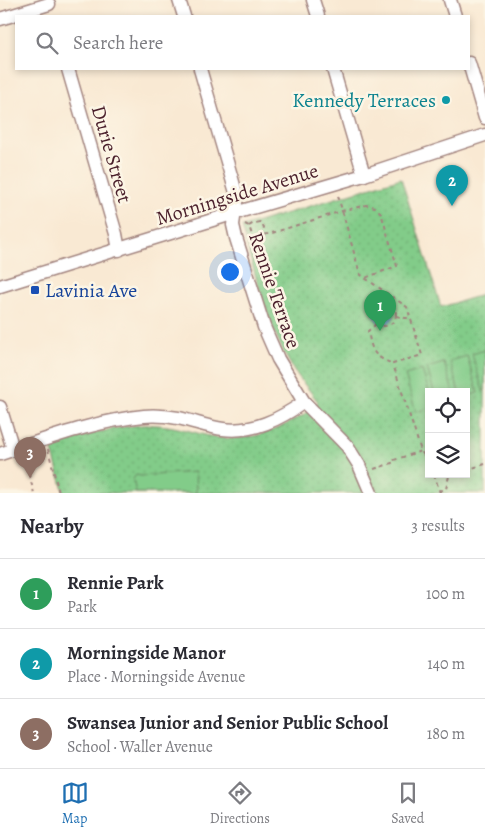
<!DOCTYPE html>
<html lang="en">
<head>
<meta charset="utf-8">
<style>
  :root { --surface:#fff; --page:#f7f7f7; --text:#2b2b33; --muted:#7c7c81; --line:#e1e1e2; --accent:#1f6fb2 }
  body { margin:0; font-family:Alegreya,serif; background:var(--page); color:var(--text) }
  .controls { position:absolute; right:15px; bottom:15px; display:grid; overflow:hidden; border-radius:0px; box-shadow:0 2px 8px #0003 }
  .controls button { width:45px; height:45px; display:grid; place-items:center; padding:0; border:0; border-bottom:1px solid var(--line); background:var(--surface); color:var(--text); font:25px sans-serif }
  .you { position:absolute; left:229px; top:271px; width:18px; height:18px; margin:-12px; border:4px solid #fff; border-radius:50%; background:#1a73e8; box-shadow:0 0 0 8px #1a73e833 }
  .badge { display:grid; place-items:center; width:32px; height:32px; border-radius:50%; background:var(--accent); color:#fff; font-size:16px; font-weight:700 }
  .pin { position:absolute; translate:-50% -41px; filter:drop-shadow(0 1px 2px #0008) }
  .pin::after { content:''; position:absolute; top:26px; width:18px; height:15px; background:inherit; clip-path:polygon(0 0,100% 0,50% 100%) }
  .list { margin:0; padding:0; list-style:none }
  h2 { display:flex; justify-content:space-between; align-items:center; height:65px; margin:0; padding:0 20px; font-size:21px }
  h2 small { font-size:16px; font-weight:400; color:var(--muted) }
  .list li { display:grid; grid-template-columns:32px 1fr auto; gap:15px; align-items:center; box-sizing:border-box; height:70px; padding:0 20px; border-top:1px solid var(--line) }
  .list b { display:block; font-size:19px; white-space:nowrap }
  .list p { margin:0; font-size:16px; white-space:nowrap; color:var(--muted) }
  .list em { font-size:16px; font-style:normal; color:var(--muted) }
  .icon { flex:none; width:28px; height:28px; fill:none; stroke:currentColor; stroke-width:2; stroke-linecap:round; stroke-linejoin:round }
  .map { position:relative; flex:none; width:485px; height:493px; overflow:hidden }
  .search { position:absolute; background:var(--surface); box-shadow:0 2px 8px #0003; left:15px; right:15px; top:15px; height:55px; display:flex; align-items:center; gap:12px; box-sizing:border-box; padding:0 18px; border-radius:0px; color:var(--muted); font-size:19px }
  .sheet { height:275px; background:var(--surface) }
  nav { display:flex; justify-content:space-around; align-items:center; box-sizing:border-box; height:70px; border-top:1px solid var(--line); background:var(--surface); font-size:14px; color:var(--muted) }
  nav a { display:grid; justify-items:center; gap:2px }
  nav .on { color:var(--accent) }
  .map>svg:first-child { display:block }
  .park { fill:url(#park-dots); stroke:#66765a; fill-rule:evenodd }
  .pitch { fill:#82cc89; stroke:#66765a }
  .water { fill:url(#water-waves); stroke:#5a7289 }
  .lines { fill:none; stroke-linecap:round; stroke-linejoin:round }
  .minor-casing { stroke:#a2847f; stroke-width:15 }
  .path { stroke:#a2847f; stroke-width:2; stroke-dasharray:4 4; stroke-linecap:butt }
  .minor { stroke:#fff; stroke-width:12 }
  .culture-dot { fill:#0f9aa8; stroke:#fcf5e5; stroke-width:2 }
  .transit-dot { fill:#1a4fb4; stroke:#fcf5e5; stroke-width:2 }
  .labels { text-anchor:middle; stroke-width:5; stroke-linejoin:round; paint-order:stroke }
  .culture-label { font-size:20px; fill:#0d838f; stroke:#fcf5e5; text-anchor:end }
  .street-label { font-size:20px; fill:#4a1f2b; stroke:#fcf5e5 }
  .transit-label { font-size:20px; fill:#164399; stroke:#fcf5e5; text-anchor:start }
</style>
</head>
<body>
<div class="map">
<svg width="485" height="493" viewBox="0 0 485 493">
  <defs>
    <pattern id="park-dots" width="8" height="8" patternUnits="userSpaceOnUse" patternTransform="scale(1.25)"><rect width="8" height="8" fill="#82cc89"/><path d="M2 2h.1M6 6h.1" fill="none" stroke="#72af76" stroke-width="1.8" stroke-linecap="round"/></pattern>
    <pattern id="water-waves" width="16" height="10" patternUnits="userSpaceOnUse" patternTransform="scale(1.25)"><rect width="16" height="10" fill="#6ac4e7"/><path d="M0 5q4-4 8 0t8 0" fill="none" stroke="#5da8c6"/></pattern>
  </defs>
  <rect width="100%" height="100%" fill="#fcf5e5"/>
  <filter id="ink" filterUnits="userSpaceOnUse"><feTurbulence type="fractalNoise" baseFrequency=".02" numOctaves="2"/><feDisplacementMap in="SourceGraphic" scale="10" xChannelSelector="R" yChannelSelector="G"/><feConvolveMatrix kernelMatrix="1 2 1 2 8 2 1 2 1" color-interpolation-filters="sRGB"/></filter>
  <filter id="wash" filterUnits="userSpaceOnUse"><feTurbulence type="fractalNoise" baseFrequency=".0096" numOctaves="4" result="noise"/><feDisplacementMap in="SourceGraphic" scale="20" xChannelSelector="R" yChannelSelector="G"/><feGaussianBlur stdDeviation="1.12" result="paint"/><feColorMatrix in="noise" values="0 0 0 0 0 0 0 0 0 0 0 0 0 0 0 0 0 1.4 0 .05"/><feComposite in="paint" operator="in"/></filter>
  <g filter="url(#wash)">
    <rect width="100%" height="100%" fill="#f9e9d3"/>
    <path class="park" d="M401,178L441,307L485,294V493H64L51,447C85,436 121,423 158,425C177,426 195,433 214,437C242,442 269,434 294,420C297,418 301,417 304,415C309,411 314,406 318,402C309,389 297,377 289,362C267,323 254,271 242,227ZM429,392H466V474H429Z"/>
    <g class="pitch">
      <path d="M485,350V390L483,391L472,354Z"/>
      <path d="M467,356L478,393L466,396V392H459L450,361Z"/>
      <path d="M444,363L453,392H434L427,368Z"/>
      <path d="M422,370L429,392V408L416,412L405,375Z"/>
      <path d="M195,472L196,493H136L133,479L136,475L141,476Z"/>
    </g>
    <circle class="water" cx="384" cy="314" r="10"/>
  </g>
  <g filter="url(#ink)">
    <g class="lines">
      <g class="minor-casing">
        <g id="minor">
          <path d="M179,0L184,16"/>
          <path d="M313,0L318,16"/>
          <path d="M450,0L455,16"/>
          <path d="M0,19L49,4"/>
          <path d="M469,63L485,118"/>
          <path d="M68,69L116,234L119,250"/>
          <path d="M200,69L237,196L233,225L236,238L264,327L278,359L304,402L347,446L359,465L371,493"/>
          <path d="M333,69L364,175"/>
          <path d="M0,286L235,213L364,175L485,135"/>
          <path d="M0,407L13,449"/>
          <path d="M0,454C47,439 94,421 144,416C155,415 167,416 178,418C193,421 208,427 223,429C253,433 280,419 304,402"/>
        </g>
      </g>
      <g class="path">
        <path d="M338,196L360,274L365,278L407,307L422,355L393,364L421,451L429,463"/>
        <path d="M245,224L249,226L253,238"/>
        <path d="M249,226L254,223L260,222L264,227L262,235"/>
        <path d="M250,241L255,237L272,233L342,211L366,205L375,207L381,213L397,266L365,278"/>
        <circle cx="384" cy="314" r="12"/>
        <path d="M396,316L405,318H408"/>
        <path d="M376,324L368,331C372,352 373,356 393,364"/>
        <path d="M48,449L59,493"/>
        <path d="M25,459L34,493"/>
        <path d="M374,469L392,463L391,461L421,451"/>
        <path d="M466,470L485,464"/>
        <path d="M434,474L440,493"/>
        <path d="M439,491L446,489L449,476L453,474"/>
      </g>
      <use href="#minor" class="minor"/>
    </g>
  </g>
  <circle class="culture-dot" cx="446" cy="100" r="5"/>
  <rect class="transit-dot" x="30" y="285" width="10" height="10" rx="2.5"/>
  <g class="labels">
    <g class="culture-label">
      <text x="436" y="107">Kennedy Terraces</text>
    </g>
    <g class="street-label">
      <text transform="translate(112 154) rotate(74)" y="7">Durie Street</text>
      <text transform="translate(237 194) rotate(-17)" y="7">Morningside Avenue</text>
      <text transform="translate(275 290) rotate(71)" y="7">Rennie Terrace</text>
    </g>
    <g class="transit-label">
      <text x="45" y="297">Lavinia Ave</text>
    </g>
  </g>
</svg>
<div class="controls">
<button><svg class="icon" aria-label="locate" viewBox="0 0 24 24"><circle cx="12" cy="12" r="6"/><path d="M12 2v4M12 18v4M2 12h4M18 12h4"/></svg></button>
<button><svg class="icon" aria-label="layers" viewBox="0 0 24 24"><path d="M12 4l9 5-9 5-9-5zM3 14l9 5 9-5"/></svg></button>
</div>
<div class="you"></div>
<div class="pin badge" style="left:380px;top:331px;background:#2e9e5b">1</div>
<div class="pin badge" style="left:452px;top:206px;background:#0f9aa8">2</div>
<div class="pin badge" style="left:30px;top:478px;background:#8d6e63">3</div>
<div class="search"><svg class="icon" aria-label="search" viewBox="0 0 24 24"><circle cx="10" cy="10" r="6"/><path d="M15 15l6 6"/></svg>Search here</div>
</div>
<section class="sheet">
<h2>Nearby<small>3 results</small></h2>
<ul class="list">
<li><span class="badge" style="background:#2e9e5b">1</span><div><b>Rennie Park</b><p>Park</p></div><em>100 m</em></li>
<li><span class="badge" style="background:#0f9aa8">2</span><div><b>Morningside Manor</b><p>Place · Morningside Avenue</p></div><em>140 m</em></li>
<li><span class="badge" style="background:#8d6e63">3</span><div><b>Swansea Junior and Senior Public School</b><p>School · Waller Avenue</p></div><em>180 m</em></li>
</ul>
</section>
<nav>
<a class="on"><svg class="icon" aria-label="map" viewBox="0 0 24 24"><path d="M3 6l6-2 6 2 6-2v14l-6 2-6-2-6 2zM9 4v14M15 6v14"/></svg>Map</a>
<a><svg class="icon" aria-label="directions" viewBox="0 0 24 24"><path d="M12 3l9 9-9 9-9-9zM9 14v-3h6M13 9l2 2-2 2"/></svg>Directions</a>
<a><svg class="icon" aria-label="saved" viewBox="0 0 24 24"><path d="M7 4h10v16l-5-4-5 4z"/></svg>Saved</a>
</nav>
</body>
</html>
